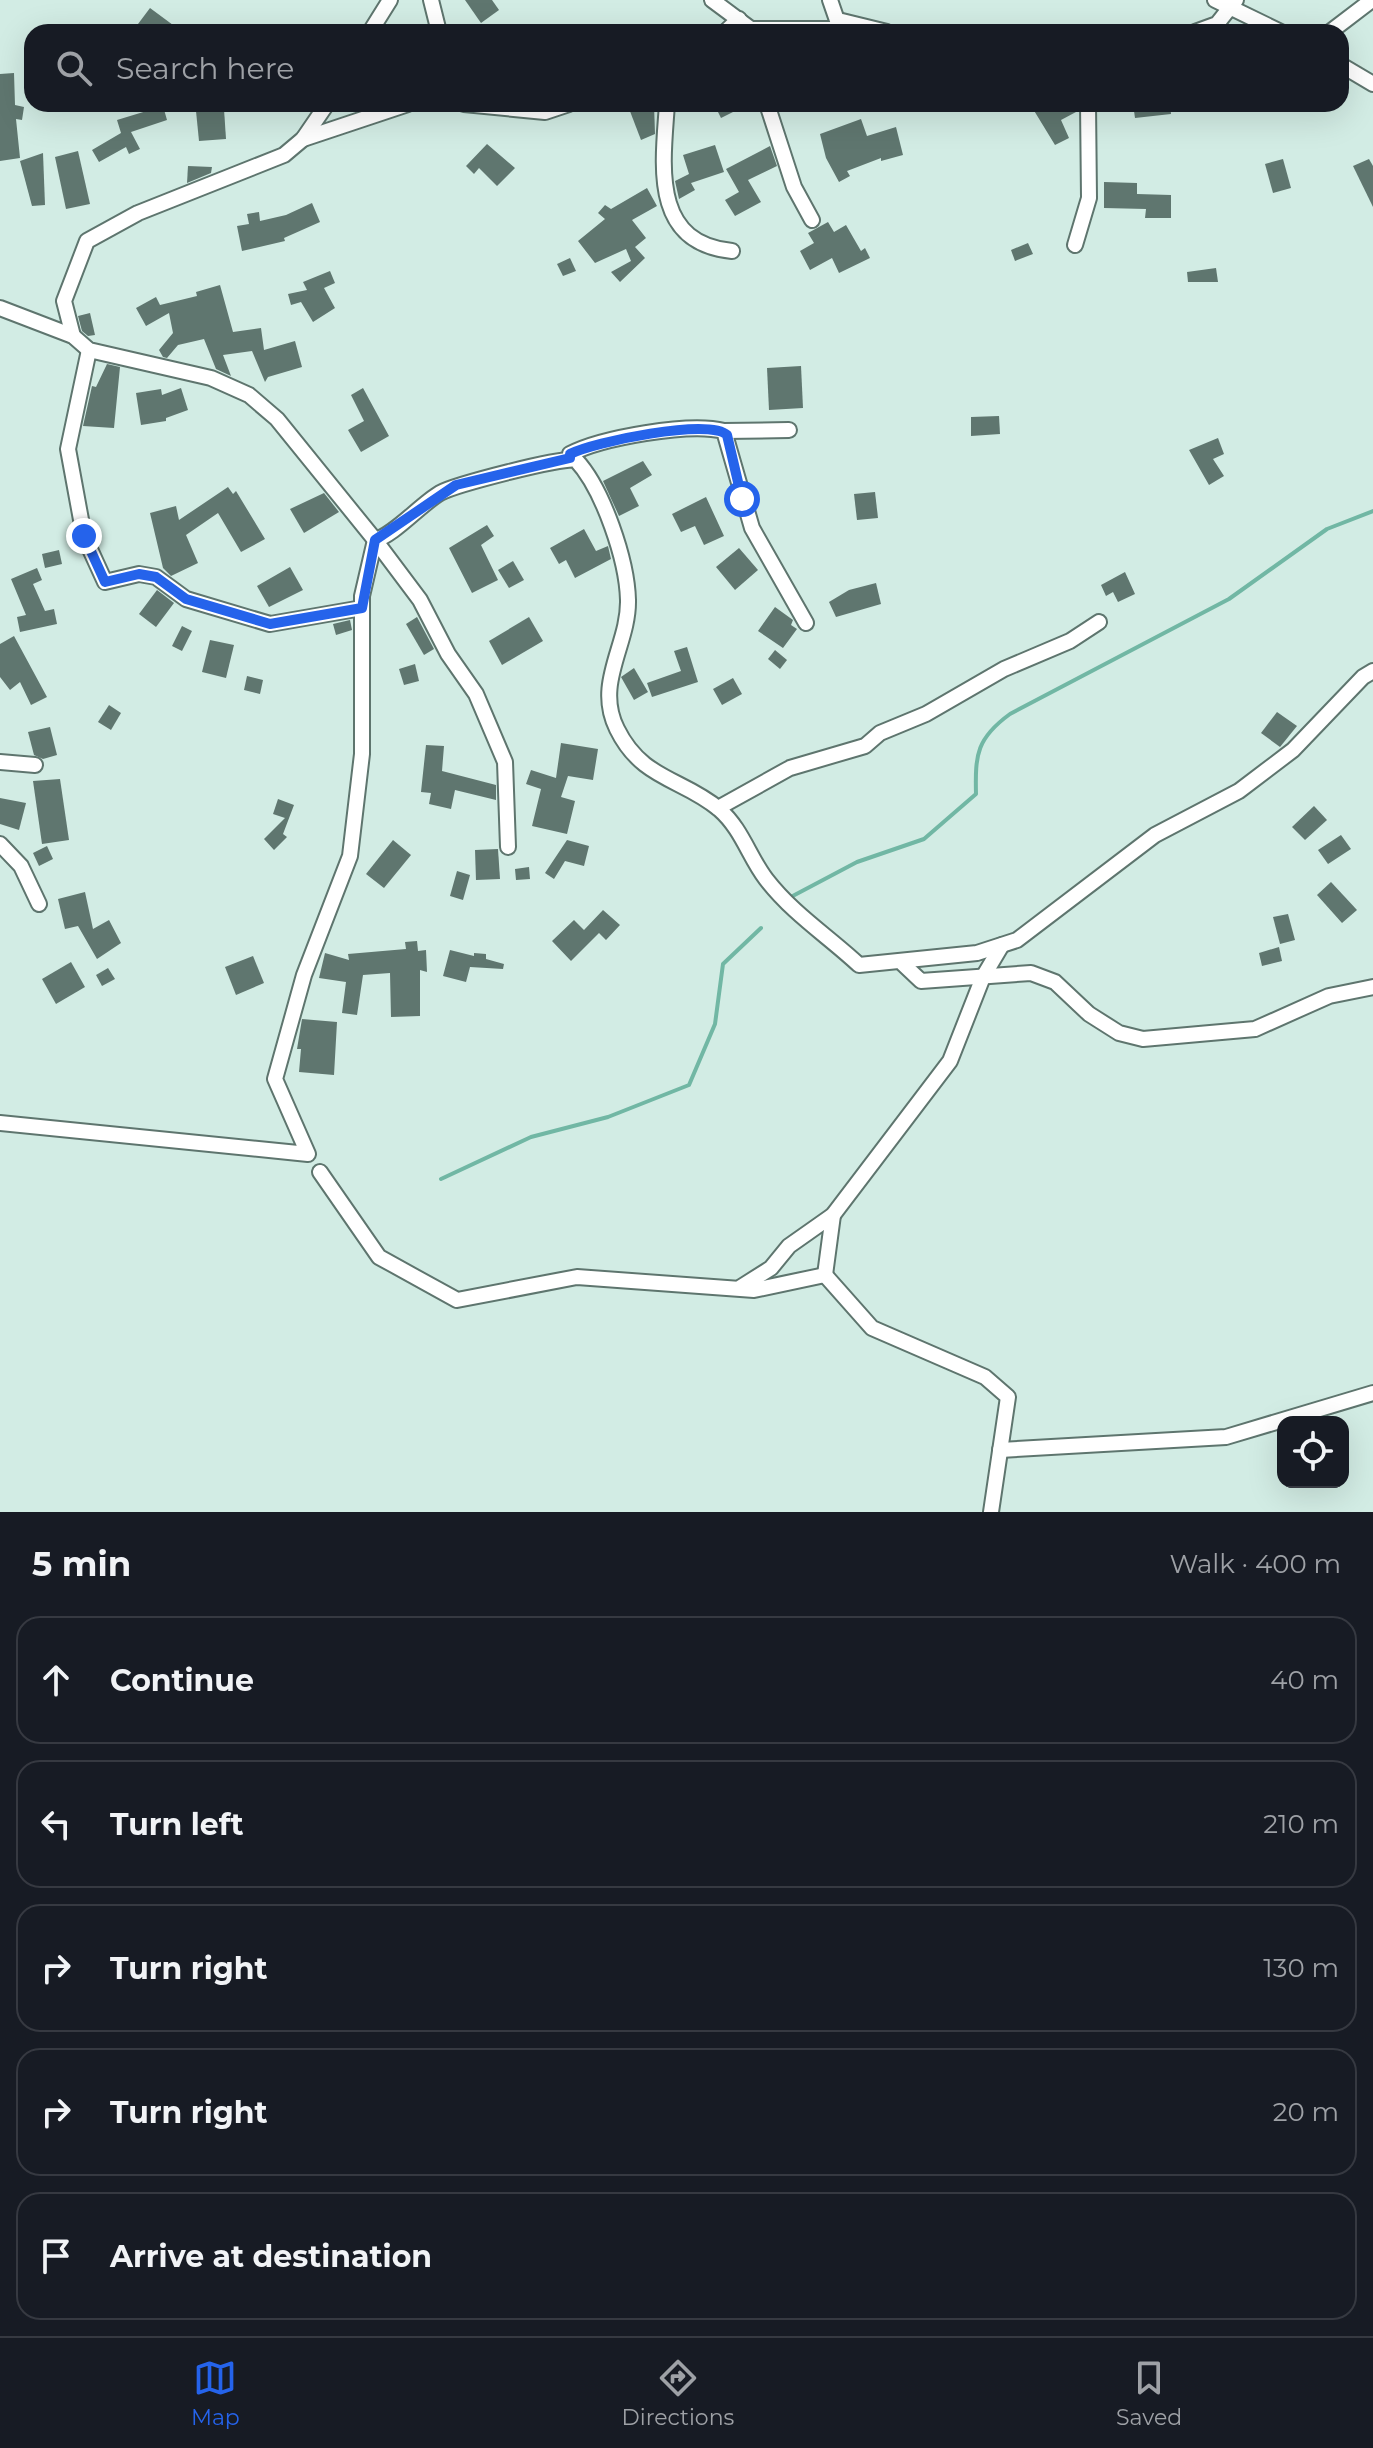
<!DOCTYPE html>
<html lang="en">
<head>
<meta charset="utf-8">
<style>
  :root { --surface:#171b24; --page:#20242c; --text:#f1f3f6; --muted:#9ea1a6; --line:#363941; --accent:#2563eb }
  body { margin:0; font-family:Montserrat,sans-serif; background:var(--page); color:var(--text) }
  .controls { position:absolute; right:24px; bottom:24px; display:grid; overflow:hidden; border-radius:16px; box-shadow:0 8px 32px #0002 }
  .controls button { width:72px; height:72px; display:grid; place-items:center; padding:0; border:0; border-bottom:2px solid var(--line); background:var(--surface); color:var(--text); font:40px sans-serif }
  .stop { position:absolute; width:24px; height:24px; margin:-18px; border:6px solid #2563eb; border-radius:50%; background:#fff }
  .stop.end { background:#2563eb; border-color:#fff; box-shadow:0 2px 8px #0008 }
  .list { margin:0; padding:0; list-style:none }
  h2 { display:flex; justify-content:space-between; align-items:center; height:104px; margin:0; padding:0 32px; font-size:34px }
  h2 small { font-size:26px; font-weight:400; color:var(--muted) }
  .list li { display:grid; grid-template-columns:52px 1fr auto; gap:24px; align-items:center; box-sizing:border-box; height:128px; margin:0 16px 16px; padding:0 16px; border:2px solid var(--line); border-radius:24px }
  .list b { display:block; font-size:30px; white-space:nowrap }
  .list em { font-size:26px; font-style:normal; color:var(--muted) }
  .icon { flex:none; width:44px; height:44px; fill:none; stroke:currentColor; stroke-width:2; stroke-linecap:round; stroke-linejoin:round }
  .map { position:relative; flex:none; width:1373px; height:1512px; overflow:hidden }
  .search { position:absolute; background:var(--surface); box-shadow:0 8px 32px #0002; left:24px; right:24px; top:24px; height:88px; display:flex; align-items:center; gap:20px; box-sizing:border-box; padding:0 28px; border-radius:24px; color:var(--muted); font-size:30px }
  .sheet { height:824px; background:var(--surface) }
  nav { display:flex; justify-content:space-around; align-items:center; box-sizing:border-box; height:112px; border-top:2px solid var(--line); background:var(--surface); font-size:22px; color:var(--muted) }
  nav a { display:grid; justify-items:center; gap:4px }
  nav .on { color:var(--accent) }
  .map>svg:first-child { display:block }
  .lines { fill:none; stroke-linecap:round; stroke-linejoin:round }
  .stream { stroke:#71b7a4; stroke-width:4 }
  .building { fill:#5f766f }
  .street-casing { stroke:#5e756e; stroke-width:18 }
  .street { stroke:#fff; stroke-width:14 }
  .route { stroke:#2563eb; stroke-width:10 }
</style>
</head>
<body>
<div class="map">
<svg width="1373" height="1512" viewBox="0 0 1373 1512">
  <rect width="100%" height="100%" fill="#d2ece4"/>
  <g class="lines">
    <g class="stream">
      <path d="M787,899L857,862L924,839L976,794C975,754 977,738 1010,714L1229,599L1327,529L1373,511"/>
      <path d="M441,1179L531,1137L608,1117L689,1085L715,1024L723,964L761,928"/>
    </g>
  </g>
  <g class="building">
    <path d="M465,0H492L499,10L481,23Z"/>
    <path d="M150,8L173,25L168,32H132Z"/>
    <path d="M14,73L15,105L24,107L22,120L16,119L20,158L0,161V74Z"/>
    <path d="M635,104H654L655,134L641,140L628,106Z"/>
    <path d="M714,104H749L721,118Z"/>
    <path d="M1030,104H1072L1076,112L1061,120L1069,138L1055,145Z"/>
    <path d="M1133,104H1170L1171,114L1135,118Z"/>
    <path d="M163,106L167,120L131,132L140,149L129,154L126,147L99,162L92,150L121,133L117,120Z"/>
    <path d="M224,109L226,139L199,141L196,111Z"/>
    <path d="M861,119L867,136L896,127L903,155L881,161V158L847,171L850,176L839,182L826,158L820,134Z"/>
    <path d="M487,144L515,168L497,186L479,168L474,174L466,166Z"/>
    <path d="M715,145L724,172L691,183L695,190L679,199L675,181L689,174L683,155Z"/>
    <path d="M770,146L777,166L748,180L761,202L735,216L725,200L739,192L726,169Z"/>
    <path d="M78,151L90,204L66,209L55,157Z"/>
    <path d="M43,153L45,205L32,206L20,161Z"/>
    <path d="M1283,159L1291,188L1273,193L1265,164Z"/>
    <path d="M1369,159L1373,166V207L1353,166Z"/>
    <path d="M188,166L212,167L211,173L187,183Z"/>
    <path d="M1104,182L1137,183V194L1171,195V218H1145L1146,209L1104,208Z"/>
    <path d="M647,188L657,206L632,220L646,238L635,247L645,258L620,282L611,272L631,261L626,249L595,263L578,241L605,219L598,213L605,205L611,209Z"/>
    <path d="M312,203L320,222L284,238L285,241L242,251L237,226L249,224L247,214L259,212L260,221L286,215Z"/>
    <path d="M828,222L834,232L846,225L861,251L865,248L870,258L839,273L832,258L810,270L800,251L814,243L808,233Z"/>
    <path d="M1028,243L1033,254L1015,261L1011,250Z"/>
    <path d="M570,258L576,271L563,276L557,264Z"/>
    <path d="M1216,268L1218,282H1188L1187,272Z"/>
    <path d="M330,271L335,283L324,288L335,308L313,322L301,302L291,305L288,294L307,290L303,282Z"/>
    <path d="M220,285L233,332L261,328L264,350L295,341L302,367L268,377L265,382L252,351L223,355L231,376L216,369L204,339L178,345L167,358L163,357L159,350L173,333L169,313L146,326L136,308L156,297L160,305L197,296L196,292Z"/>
    <path d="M90,313L95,335L88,336L82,331L78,316Z"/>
    <path d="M107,364L120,367L114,428L83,426L92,386L96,387Z"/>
    <path d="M801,366L803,408L769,410L767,368Z"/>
    <path d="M181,388L188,410L166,418V421L141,425L136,393L161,389L162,395Z"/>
    <path d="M363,388L389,436L361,452L348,430L364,421L351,395Z"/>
    <path d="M999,416L1000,434L971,436V417Z"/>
    <path d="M1218,438L1224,454L1213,459L1224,476L1209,485L1189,450Z"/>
    <path d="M643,461L652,475L630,488L639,506L619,516L603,481Z"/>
    <path d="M228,487L233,494L236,491L265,539L241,552L218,513L186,535L198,563L171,576L163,568L150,513L176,506L179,520Z"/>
    <path d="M875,492L878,518L857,520L854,494Z"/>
    <path d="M324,493L339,512L304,533L290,509Z"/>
    <path d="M706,497L724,536L704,545L695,526L681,532L672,514Z"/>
    <path d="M487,525L494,536L481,545L498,580L472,593L449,548Z"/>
    <path d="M584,529L596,551L608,546L611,559L575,578L566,560L559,564L550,548Z"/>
    <path d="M739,548L758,570L735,590L716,567Z"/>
    <path d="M59,550L62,564L45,568L42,554Z"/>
    <path d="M513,561L524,580L509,588L498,570Z"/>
    <path d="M290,567L303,590L269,607L257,586Z"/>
    <path d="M37,568L42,580L33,584L45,611L54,609L57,624L20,632L17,617L26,615L11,579Z"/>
    <path d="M1125,572L1135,594L1118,602L1113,592L1106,596L1101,585Z"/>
    <path d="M876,583L881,604L836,617L829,602L849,590Z"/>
    <path d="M157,590L174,603L156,627L139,614Z"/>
    <path d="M775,607L793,620L791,625L797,629L783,648L758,631Z"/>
    <path d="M417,617L434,649L424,655L406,624Z"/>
    <path d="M529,617L543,641L502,665L489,641Z"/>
    <path d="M350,620L352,630L336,635L333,624Z"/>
    <path d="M182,626L192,631L182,651L172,646Z"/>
    <path d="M14,636L47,697L31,705L20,682L10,690L0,677V644Z"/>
    <path d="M210,640L234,645L226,678L202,672Z"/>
    <path d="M687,647L698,682L652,697L647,683L681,671L674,651Z"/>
    <path d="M775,650L787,660L780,669L768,659Z"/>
    <path d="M415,664L419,681L404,685L399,669Z"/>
    <path d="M634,668L648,692L634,700L621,677Z"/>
    <path d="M247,676L263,680L260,694L244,690Z"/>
    <path d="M733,678L742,694L722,705L713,689Z"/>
    <path d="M109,705L121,713L111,730L98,722Z"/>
    <path d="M1277,712L1297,726L1280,747L1261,733Z"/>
    <path d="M50,727L57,755L43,759L34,755L28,732Z"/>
    <path d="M561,743L598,749L593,780L568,776L561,797L575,801L567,834L532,826L541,789L526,784L531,770L556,778Z"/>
    <path d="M426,745L444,746L442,771L496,785V800L455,790L451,809L429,804L431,793L421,792Z"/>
    <path d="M60,779L69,840L42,844L33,781Z"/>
    <path d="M0,798L26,803L19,830L0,824Z"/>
    <path d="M278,799L294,805L283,834L287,837L274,850L264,839L285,818L273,814Z"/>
    <path d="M1314,806L1327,820L1305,840L1292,827Z"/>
    <path d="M1341,835L1351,849L1328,864L1318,850Z"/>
    <path d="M393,840L411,855L384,888L366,874Z"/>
    <path d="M567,840L589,846L584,866L565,861L554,879L545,873Z"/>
    <path d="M47,846L53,859L39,866L33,853Z"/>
    <path d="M498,849L500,879L476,880L475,850Z"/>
    <path d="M529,867L530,879L516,880L515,869Z"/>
    <path d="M457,871L470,875L463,900L450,896Z"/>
    <path d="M1331,882L1357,910L1342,923L1317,895Z"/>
    <path d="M85,892L93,929L109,920L121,943L97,959L78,926L65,929L58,899Z"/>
    <path d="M603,910L620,925L606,940L599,933L571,961L552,941L574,920L584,930Z"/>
    <path d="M1288,914L1295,940L1280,944L1273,917Z"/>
    <path d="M417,941L418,951L426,950L427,972L420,970V1016L391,1017L390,973L363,975L357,1015L342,1013L346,982L319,978L325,953L349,960L348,954L406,949L405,942Z"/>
    <path d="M1279,947L1282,961L1262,966L1259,953Z"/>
    <path d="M450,950L474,956V953L486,954V959L504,964L503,969L470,967L466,982L443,976Z"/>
    <path d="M253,956L264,983L236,995L225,967Z"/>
    <path d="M71,962L85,987L56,1004L42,979Z"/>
    <path d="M108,968L115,979L102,986L96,975Z"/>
    <path d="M302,1019L337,1022L334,1075L299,1072L301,1049H297Z"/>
  </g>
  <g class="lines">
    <g class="street-casing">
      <g id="street">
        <path d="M431,0L439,32"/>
        <path d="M712,0L751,29H840L842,21L887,32"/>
        <path d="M830,0L840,29"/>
        <path d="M1215,0L1281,32"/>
        <path d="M370,32L390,0"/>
        <path d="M725,32L739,19"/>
        <path d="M1195,32L1217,24L1236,0"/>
        <path d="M1330,32L1372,0"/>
        <path d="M1341,65L1373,84"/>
        <path d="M464,104L545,112L569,104"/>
        <path d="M667,104C663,163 650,243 732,251"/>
        <path d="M767,104L794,187L812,220"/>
        <path d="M303,139L408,104"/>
        <path d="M1075,245L1089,198L1088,104"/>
        <path d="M0,308L73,336L89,350L211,378L249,395L277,419L375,540C393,536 421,504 440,493C454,485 564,456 576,460C603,489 627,560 628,600C629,645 594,683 617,729C642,780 682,778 719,809C742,829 749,857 766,879C793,914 828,936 859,965L977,953L1017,940L1155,835L1239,791L1293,750L1363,677L1373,671"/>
        <path d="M73,336L64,301L87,241L138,213L284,155L303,139L327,104"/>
        <path d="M89,350L68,449L84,536L105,582L139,574L156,577L186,599L270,624L362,608"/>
        <path d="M724,431L789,430"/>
        <path d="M570,458V454C601,438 689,422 724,431L752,528L806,623"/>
        <path d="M375,540L420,600L448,654L476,694L505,762L508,847"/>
        <path d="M0,762L35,765"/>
        <path d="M718,808L790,768L865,746L880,733L926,714L1004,669L1070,641L1099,622"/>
        <path d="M0,844L21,866L39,904"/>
        <path d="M903,964L921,981L1031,973L1055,982L1089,1014L1119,1033L1143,1039L1255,1029L1329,996L1373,987"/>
        <path d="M0,1123L308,1154L275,1079L304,975L350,856L362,754V596L375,540"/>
        <path d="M320,1172L379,1257L457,1300L577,1277L754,1290L825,1275"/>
        <path d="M825,1275L872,1328L985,1377L1008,1397L991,1512"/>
        <path d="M825,1275L833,1215"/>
        <path d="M741,1287L771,1268L789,1246L833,1215L950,1061L983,977L1002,945"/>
        <path d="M1000,1450L1226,1437L1373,1393"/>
      </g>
    </g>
    <use href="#street" class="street"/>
  </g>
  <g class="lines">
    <path class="route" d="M84,536L105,582L139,574L156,577L186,599L270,624L362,608L375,540L456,485L570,458V454C593,442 709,418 727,435L742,499"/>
  </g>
</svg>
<div class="controls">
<button><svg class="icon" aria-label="locate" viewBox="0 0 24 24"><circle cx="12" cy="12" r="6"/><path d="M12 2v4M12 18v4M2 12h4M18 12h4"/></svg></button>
</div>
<div class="stop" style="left:742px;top:499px"></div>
<div class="stop end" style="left:84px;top:536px"></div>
<div class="search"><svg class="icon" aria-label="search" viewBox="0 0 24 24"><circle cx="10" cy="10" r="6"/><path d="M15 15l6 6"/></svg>Search here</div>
</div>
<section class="sheet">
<h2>5 min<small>Walk · 400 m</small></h2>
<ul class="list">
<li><svg class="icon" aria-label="ahead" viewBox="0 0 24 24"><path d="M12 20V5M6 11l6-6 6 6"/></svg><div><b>Continue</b></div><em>40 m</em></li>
<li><svg class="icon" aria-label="left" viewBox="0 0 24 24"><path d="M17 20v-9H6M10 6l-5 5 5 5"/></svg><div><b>Turn left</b></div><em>210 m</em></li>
<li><svg class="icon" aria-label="right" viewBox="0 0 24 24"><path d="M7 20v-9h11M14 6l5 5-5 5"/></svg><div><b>Turn right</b></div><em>130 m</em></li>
<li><svg class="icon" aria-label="right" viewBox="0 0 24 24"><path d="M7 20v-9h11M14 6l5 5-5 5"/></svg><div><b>Turn right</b></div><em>20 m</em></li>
<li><svg class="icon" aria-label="arrive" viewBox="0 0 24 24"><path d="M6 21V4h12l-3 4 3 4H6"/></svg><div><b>Arrive at destination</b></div></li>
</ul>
</section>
<nav>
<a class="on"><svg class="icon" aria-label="map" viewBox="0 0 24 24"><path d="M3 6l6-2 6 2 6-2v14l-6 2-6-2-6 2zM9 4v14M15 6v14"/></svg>Map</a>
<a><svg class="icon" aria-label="directions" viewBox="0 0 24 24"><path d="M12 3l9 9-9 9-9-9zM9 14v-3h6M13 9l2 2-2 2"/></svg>Directions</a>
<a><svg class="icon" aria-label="saved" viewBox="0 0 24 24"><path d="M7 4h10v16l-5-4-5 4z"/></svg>Saved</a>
</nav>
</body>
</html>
